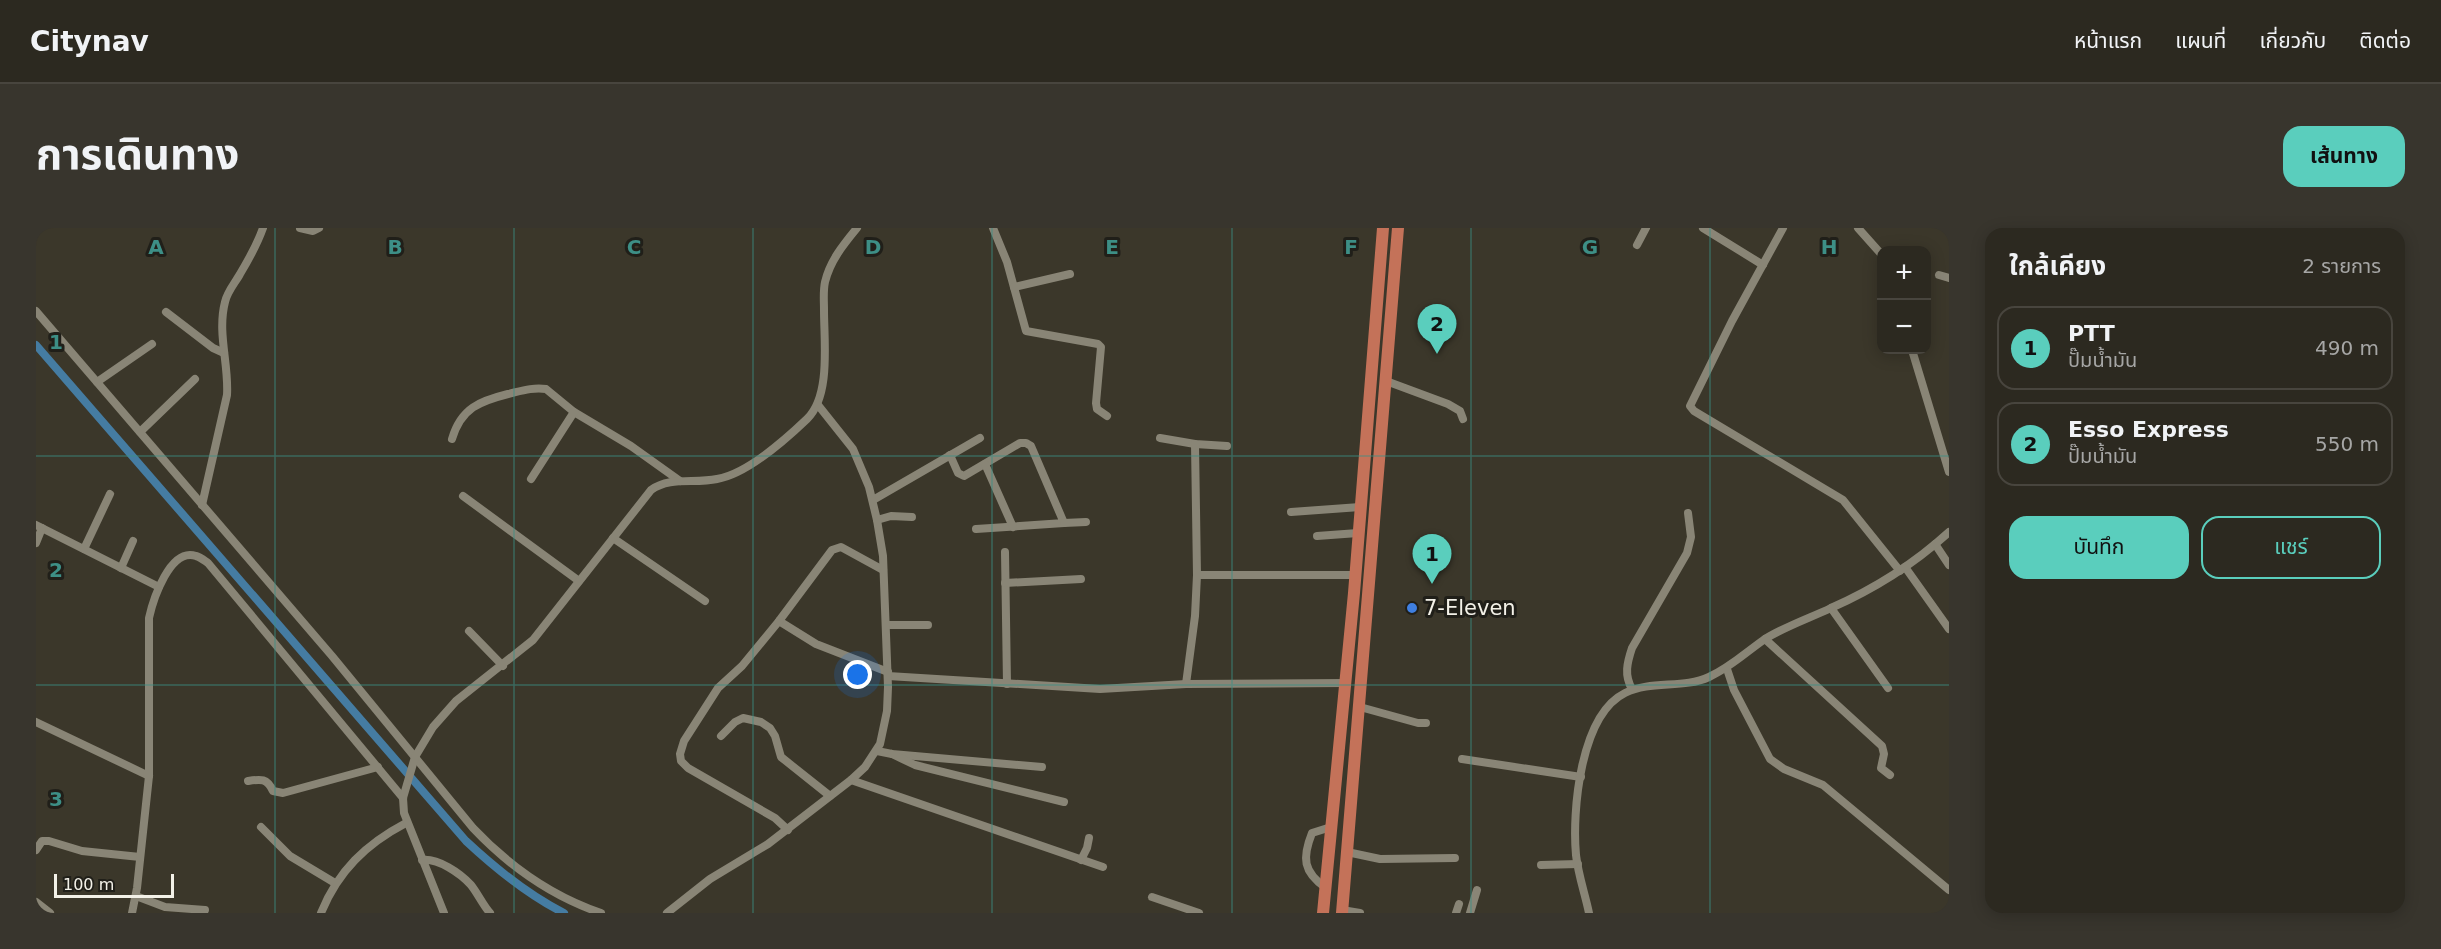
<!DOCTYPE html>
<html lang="th">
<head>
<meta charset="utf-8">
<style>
  :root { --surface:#2c2920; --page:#38352d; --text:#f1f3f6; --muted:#a6a6a5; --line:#48453e; --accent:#5acebd }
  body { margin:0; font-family:"DejaVu Sans","Noto Sans Thai",sans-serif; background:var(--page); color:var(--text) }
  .controls { position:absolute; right:18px; top:18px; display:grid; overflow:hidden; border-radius:12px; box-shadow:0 3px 15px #0003 }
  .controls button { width:54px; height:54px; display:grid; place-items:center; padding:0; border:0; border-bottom:2px solid var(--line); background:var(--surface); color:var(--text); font:30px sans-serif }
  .scale { position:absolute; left:18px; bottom:15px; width:120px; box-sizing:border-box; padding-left:6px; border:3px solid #f3f1e8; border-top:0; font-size:16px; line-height:21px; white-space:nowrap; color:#f3f1e8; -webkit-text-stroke:4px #201f19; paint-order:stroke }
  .you { position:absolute; left:822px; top:447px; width:21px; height:21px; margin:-15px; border:4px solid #fff; border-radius:50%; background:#1a73e8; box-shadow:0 0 0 9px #1a73e833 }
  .badge { display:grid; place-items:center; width:39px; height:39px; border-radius:50%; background:var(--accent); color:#111; font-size:20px; font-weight:700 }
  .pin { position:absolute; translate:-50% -50px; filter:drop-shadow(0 2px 3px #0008) }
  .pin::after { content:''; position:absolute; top:32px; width:21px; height:18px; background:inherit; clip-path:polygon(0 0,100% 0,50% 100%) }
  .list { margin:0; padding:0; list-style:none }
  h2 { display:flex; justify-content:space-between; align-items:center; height:78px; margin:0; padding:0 24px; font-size:26px }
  h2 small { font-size:20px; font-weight:400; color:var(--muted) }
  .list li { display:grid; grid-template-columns:39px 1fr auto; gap:18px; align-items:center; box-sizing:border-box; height:84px; margin:0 12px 12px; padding:0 12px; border:2px solid var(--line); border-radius:18px }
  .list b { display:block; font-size:22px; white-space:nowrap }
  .list p { margin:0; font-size:20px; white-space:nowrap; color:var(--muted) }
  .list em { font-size:20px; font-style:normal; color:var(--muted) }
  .actions { display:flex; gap:12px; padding:18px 24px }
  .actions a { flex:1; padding:14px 0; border:2px solid var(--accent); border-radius:18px; text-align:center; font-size:21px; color:var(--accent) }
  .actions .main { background:var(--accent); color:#111 }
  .map { position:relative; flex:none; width:1913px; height:685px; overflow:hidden; border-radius:18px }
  header { display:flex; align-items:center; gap:36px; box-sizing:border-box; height:84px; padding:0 30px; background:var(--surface); border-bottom:2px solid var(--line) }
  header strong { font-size:28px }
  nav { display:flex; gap:33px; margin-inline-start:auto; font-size:21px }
  .intro { display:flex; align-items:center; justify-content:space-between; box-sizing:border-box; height:144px; padding:0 36px }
  h1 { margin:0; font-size:42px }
  .button { padding:15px 27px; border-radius:18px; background:var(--accent); color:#111; font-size:21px; font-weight:700 }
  main { display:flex; gap:36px; padding:0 36px }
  aside { flex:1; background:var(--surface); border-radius:18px; box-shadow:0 3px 15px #0003 }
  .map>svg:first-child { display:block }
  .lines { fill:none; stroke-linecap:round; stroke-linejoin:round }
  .canal { stroke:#457ca2; stroke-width:8 }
  .street { stroke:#898576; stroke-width:8 }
  .primary { stroke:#c47259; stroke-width:12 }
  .grid { fill:none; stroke:#3d8f86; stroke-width:1.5; stroke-opacity:0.55 }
  .shop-dot { fill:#3f7fe0; stroke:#201f19; stroke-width:2 }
  .labels { text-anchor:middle; stroke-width:6; stroke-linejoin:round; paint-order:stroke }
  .poi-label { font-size:21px; fill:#f3f1e8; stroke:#201f19; text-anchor:start }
  .grid-label { font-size:20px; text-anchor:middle; font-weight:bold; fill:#3d8f86; stroke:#201f19; stroke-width:6; stroke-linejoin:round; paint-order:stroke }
</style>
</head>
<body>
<header>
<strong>Citynav</strong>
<nav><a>หน้าแรก</a><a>แผนที่</a><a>เกี่ยวกับ</a><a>ติดต่อ</a></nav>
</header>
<div class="intro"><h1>การเดินทาง</h1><a class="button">เส้นทาง</a></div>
<main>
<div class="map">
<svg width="1913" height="685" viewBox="0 0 1913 685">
  <rect width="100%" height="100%" fill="#3b372a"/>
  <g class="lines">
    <path class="canal" d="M0,117L430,613C459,640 492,667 528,685"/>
    <g class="street">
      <path d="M264,0L277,3L283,0"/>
      <path d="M957,0L971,34L990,103L1062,116L1065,119L1060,175L1061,181L1071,188"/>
      <path d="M1667,0L1727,37"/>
      <path d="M1747,0L1696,93L1654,178L1658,183L1807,272L1864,343"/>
      <path d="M1822,0L1846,27"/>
      <path d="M1601,17L1610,0"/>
      <path d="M1903,47L1913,50"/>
      <path d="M978,59L1034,46"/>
      <path d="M0,83L296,428L437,600C473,638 515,668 565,685"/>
      <path d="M130,84L177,120L188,125"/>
      <path d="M1876,122L1913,244"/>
      <path d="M1350,153L1412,176L1424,183L1427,191"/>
      <path d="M61,154L116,116"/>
      <path d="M104,204L159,151"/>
      <path d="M1124,210L1159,216L1191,218"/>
      <path d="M416,211C425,180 444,173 472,166C485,163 497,159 510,161L538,184L595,218L644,253"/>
      <path d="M914,227L922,245L928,248L984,215H990L995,218L1028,295L940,301"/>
      <path d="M949,236L977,299"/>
      <path d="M495,251L538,184"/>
      <path d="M427,268L543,353"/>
      <path d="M837,272L944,210"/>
      <path d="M166,277L191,167C193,136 181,105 189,74C191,64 199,55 204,46C213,31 221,17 227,0"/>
      <path d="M1255,284L1324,279"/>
      <path d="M841,292L855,288L876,289"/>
      <path d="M1028,295L1050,294"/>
      <path d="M0,297L123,359"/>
      <path d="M1281,308L1322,305"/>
      <path d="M577,310L669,373"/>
      <path d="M0,315L6,300"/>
      <path d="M1899,316L1913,337"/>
      <path d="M48,321L74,266"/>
      <path d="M969,324L971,456"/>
      <path d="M1869,339L1913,401"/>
      <path d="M85,340L97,313"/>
      <path d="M1161,347H1319"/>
      <path d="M969,355L1045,351"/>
      <path d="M1795,380L1852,460"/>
      <path d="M743,393L780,416L852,444"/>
      <path d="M850,397H892"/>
      <path d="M433,403L467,438"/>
      <path d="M1729,411L1846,518L1848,526L1845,540L1854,547"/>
      <path d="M1691,441L1698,462L1734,531L1748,541L1787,557L1913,662"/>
      <path d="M852,448L1064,461L1150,456L1309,455"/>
      <path d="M1150,456L1159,388L1161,347L1159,216"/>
      <path d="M1596,461C1588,447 1591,435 1596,420L1651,325L1655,309L1652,285"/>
      <path d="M1324,479L1382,495H1390"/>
      <path d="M0,494L113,548"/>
      <path d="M685,508L699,494L707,490L725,494L734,500L739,508L745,529L794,568"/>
      <path d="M841,523L856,526L1006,539"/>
      <path d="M856,526L879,537L1028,574"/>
      <path d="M1426,531L1545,549"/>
      <path d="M815,552L1067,639"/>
      <path d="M212,553C225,551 231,550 237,563L247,565L342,539"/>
      <path d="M225,599L254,628L299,655"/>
      <path d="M752,602L739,590L652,540L645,533L644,526L648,513L682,460L706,438L743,393L796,322L805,319L847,342"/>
      <path d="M0,622L6,613H13L46,623L104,629"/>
      <path d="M1311,624L1344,631L1419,630"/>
      <path d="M386,632C402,630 424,645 435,657C442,666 447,677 454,685"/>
      <path d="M1045,632L1051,620L1053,610"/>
      <path d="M1505,637L1542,636"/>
      <path d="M1290,660C1267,644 1266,630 1276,605L1295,599"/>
      <path d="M100,668L129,679L169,682"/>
      <path d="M1116,669L1163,685"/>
      <path d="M0,674L14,685"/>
      <path d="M1306,682L1324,685"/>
      <path d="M96,685L101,660L113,548V390C117,372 134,319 160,328C164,329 169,333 172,335L367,570"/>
      <path d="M285,685C302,643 330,616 370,595"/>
      <path d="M408,685L368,585L367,570L379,529L397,499L420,473L497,412L615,262C634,248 658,256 681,251C711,246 749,212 771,191C795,168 788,114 788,82C788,73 787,63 789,54C794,33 807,17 821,0"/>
      <path d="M631,685L674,651L732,616L815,552L829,539L844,516L851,483L852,459L847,328L841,292L833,259L817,221L782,177"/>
      <path d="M1420,685L1423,676"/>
      <path d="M1434,685L1441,662"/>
      <path d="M1553,685C1549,666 1542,646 1540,627C1536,584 1544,487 1589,465C1615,452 1647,461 1673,449C1695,439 1710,424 1729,411C1750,398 1774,390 1795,380C1838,361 1878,336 1913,304"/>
    </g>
    <g class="primary">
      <path d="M1287,685L1318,365L1347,0"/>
      <path d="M1306,685L1362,0"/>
    </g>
  </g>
  <path class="grid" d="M239,0V685M478,0V685M717,0V685M956,0V685M1196,0V685M1435,0V685M1674,0V685M0,228H1913M0,457H1913"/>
  <circle class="shop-dot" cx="1376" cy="380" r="6"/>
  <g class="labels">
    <g class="poi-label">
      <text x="1388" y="387">7-Eleven</text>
    </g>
  </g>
  <g class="grid-label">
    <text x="120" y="26">A</text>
    <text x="359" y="26">B</text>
    <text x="598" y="26">C</text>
    <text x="837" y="26">D</text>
    <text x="1076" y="26">E</text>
    <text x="1315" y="26">F</text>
    <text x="1554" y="26">G</text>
    <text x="1793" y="26">H</text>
    <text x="20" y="121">1</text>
    <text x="20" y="349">2</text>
    <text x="20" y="578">3</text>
  </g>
</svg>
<div class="controls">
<button>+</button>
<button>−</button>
</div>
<div class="scale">100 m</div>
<div class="you"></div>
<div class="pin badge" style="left:1396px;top:356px">1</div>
<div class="pin badge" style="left:1401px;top:126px">2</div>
</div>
<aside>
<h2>ใกล้เคียง<small>2 รายการ</small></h2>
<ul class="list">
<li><span class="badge">1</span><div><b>PTT</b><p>ปั๊มน้ำมัน</p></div><em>490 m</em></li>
<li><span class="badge">2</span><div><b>Esso Express</b><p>ปั๊มน้ำมัน</p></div><em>550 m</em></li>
</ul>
<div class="actions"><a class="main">บันทึก</a><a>แชร์</a></div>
</aside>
</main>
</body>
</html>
